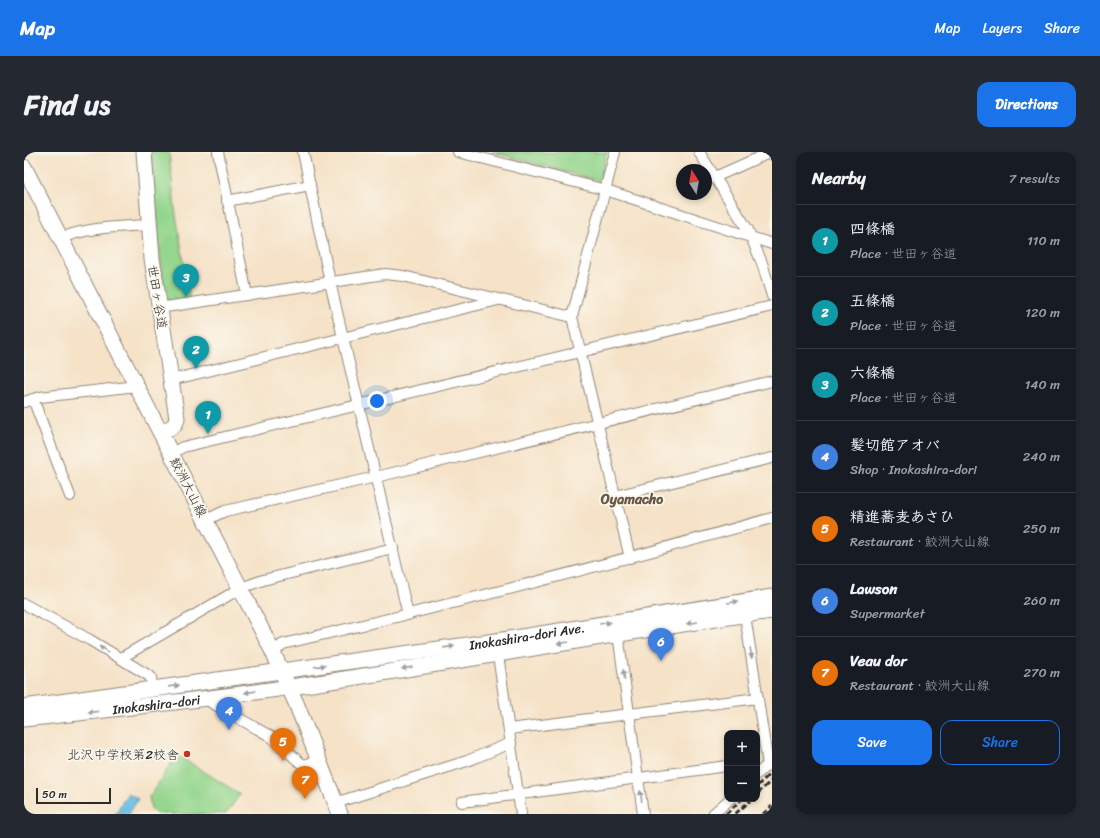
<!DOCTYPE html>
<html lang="en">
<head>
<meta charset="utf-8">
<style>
  :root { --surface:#171b24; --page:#242831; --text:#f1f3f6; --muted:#9ea1a6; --line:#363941; --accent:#1a73e8 }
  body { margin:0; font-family:Sriracha,"Klee One",sans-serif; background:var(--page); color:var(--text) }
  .controls { position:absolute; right:12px; bottom:12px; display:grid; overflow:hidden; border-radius:8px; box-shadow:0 2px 6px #0003 }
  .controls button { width:36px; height:36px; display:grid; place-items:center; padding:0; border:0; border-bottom:1px solid var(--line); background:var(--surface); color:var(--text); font:20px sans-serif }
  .compass { position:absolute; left:652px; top:12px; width:36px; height:36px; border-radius:50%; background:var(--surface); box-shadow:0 2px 6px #0003; rotate:349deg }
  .scale { position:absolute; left:12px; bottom:10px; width:75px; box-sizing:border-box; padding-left:4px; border:2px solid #2b2b2b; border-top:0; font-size:11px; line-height:14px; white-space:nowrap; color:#2b2b2b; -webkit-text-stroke:3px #fbf7ec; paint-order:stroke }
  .you { position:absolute; left:353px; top:249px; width:14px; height:14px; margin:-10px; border:3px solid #fff; border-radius:50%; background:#1a73e8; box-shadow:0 0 0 6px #1a73e833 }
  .badge { display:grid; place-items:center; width:26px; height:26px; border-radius:50%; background:var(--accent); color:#fff; font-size:13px; font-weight:700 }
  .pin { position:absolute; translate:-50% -33px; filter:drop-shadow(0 1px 2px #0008) }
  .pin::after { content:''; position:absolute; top:21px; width:14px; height:12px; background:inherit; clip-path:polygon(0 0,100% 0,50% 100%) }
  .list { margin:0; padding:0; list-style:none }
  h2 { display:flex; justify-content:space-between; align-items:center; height:52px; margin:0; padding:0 16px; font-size:17px }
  h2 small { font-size:13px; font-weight:400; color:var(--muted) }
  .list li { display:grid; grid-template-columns:26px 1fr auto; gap:12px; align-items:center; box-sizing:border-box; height:72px; padding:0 16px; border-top:1px solid var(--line) }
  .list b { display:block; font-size:15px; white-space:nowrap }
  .list p { margin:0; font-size:13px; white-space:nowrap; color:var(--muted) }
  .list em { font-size:13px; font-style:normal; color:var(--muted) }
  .actions { display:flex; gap:8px; padding:12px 16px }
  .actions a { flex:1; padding:9px 0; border:1px solid var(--accent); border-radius:12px; text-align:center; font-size:14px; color:var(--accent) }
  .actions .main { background:var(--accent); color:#fff }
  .map { position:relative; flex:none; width:748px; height:662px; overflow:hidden; border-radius:12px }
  header { display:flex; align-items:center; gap:24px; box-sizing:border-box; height:56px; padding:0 20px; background:var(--accent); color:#fff }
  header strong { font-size:19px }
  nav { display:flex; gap:22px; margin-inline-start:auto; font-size:14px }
  .intro { display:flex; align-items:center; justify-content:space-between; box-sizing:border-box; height:96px; padding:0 24px }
  h1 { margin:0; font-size:28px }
  .button { padding:10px 18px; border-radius:12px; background:var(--accent); color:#fff; font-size:14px; font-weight:700 }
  main { display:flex; gap:24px; padding:0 24px }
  aside { flex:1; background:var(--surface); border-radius:12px; box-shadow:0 2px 6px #0003 }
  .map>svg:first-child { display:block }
  .green { fill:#94d68d; stroke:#60805c }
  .water { fill:#63bde1; stroke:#477486 }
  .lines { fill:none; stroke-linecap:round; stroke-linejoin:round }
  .street-casing { stroke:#908679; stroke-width:12 }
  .secondary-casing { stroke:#908679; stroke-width:17 }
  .street { stroke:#fff; stroke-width:10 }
  .secondary { stroke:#fff; stroke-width:15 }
  .rail { stroke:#2b2b2b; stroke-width:3; stroke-dasharray:6 3; stroke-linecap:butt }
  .oneway { fill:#a0a0a0 }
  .poi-dot { fill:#c8321e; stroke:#fbf7ec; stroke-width:1.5 }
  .labels { text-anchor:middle; stroke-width:3.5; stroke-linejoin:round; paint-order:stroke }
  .street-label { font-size:13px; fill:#2b2b2b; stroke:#fbf7ec }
  .poi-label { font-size:13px; fill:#2b2b2b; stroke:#fbf7ec; text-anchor:end }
  .neighbourhood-label { font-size:14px; font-weight:bold; fill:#6c5644; stroke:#fbf7ec }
</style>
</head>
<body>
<header>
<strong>Map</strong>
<nav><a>Map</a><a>Layers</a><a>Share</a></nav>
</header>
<div class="intro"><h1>Find us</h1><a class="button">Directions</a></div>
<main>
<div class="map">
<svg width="748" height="662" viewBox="0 0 748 662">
  <rect width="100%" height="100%" fill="#fbf7ec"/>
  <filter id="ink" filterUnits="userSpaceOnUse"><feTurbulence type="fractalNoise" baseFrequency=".025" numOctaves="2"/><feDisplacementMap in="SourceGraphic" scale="8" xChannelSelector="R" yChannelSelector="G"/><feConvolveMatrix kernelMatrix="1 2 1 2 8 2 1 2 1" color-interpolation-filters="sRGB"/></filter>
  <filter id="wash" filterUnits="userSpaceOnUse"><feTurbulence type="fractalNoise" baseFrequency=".012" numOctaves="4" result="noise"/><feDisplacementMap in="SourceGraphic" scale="16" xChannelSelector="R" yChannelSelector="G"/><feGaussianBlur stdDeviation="0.9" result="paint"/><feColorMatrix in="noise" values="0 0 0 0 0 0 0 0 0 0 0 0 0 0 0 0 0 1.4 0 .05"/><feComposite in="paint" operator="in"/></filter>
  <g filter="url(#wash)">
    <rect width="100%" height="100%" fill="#f5e2c7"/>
    <g class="green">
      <path d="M127,0H145L151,57L166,147L147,149L140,146Z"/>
      <path d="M468,0H583L575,29Z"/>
      <path d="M153,603L216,642L202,662H132L127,657L125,645Z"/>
    </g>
    <path class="water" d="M104,641L114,647L105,662H91Z"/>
  </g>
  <g filter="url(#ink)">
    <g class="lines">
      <g class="street-casing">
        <g id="street">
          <path d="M194,0L223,143"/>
          <path d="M279,0L306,130L384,463"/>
          <path d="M434,0L582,38L748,92"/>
          <path d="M591,0L548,165L606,406"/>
          <path d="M675,0L724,78L738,111L748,144"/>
          <path d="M691,25L747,0"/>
          <path d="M203,49L286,33"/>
          <path d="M37,86C64,75 95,75 125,73"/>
          <path d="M135,156L361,122L379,124L548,165"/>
          <path d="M147,228L474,148"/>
          <path d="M9,247L46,344"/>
          <path d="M0,250L16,245L113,234"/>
          <path d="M148,301L159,295L748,154"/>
          <path d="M591,344L748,306"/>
          <path d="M182,368L201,359L352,325L748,229"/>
          <path d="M0,452L66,488L127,525L128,537"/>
          <path d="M721,463L744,613"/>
          <path d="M594,482L619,662"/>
          <path d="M473,496L497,662"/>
          <path d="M249,501L259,492C423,454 586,412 748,366"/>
          <path d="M97,506L217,436L239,428L369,396"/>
          <path d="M181,547L246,584L279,613L294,609"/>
          <path d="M485,577L734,546"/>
          <path d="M733,622L748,609"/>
          <path d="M438,650L703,614"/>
          <path d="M311,651L443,609L487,591"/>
          <path d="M689,662L706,647"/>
        </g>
      </g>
      <g class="secondary-casing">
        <g id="secondary">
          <path d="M120,0L128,107L153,266C152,275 144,277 137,280"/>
          <path d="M0,15L247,496L272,551L316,662"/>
          <path id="s1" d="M0,555L472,489L748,445"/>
          <path id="s2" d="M0,567C96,556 191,547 287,532C441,509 594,480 748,459"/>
        </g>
      </g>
      <use href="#street" class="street"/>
      <use href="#secondary" class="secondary"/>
      <g class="rail">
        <path d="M733,634L748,620"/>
        <path d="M733,642L748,628"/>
        <path d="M702,662L718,647"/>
        <path d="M711,662L728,647"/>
        <path d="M739,662L748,654"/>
      </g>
    </g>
    <defs><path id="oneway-solid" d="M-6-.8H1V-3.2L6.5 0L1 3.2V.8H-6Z"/></defs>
    <g class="oneway">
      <use href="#oneway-solid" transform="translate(709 450) rotate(-9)"/>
      <use href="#oneway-solid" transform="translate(581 471) rotate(-9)"/>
      <use href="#oneway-solid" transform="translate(668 471) rotate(171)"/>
      <use href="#oneway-solid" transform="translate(539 491) rotate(171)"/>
      <use href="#oneway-solid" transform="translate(425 495) rotate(-8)"/>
      <use href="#oneway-solid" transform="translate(80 497) rotate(-149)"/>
      <use href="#oneway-solid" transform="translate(727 501) rotate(81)"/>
      <use href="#oneway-solid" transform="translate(296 514) rotate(-8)"/>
      <use href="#oneway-solid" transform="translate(383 516) rotate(171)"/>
      <use href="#oneway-solid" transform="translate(600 523) rotate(-98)"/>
      <use href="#oneway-solid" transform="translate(150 534) rotate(-8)"/>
      <use href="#oneway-solid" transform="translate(226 540) rotate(172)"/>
      <use href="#oneway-solid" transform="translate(69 560) rotate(174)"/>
      <use href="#oneway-solid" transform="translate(617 644) rotate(-98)"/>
    </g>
  </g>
  <circle class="poi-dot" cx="163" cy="602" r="4"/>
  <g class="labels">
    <g class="street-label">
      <text transform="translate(134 145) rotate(81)" y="5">世田ヶ谷道</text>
      <text transform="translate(165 335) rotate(63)" y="5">鮫洲大山線</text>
      <text dy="5" stroke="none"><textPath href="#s1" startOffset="508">Inokashira-dori Ave.</textPath></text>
      <text dy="5" stroke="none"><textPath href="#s2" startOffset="133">Inokashira-dori</textPath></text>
    </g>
    <g class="poi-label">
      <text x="155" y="607">北沢中学校第2校舎</text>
    </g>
    <g class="neighbourhood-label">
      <text x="608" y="352">Oyamacho</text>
    </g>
  </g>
</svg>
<div class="controls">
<button>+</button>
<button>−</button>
</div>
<svg class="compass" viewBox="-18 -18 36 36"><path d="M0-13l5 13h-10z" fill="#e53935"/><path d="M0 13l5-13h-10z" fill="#9ea1a6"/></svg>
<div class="scale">50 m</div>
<div class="you"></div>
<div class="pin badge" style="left:184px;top:282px;background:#0f9aa8">1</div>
<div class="pin badge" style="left:172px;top:217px;background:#0f9aa8">2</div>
<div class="pin badge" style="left:162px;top:145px;background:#0f9aa8">3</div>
<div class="pin badge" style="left:205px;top:578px;background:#3f7fe0">4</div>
<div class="pin badge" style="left:259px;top:609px;background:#e8710a">5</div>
<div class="pin badge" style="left:637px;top:509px;background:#3f7fe0">6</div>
<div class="pin badge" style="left:281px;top:647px;background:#e8710a">7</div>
</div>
<aside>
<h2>Nearby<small>7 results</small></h2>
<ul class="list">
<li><span class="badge" style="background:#0f9aa8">1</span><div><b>四條橋</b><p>Place · 世田ヶ谷道</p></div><em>110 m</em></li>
<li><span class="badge" style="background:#0f9aa8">2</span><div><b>五條橋</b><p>Place · 世田ヶ谷道</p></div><em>120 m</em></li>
<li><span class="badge" style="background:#0f9aa8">3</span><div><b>六條橋</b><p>Place · 世田ヶ谷道</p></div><em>140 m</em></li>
<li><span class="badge" style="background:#3f7fe0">4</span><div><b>髪切館アオバ</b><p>Shop · Inokashira-dori</p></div><em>240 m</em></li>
<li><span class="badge" style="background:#e8710a">5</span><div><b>精進蕎麦あさひ</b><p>Restaurant · 鮫洲大山線</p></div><em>250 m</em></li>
<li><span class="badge" style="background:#3f7fe0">6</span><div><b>Lawson</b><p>Supermarket</p></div><em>260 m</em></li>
<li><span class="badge" style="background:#e8710a">7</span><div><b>Veau dor</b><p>Restaurant · 鮫洲大山線</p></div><em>270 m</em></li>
</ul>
<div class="actions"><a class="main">Save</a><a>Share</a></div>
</aside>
</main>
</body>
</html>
